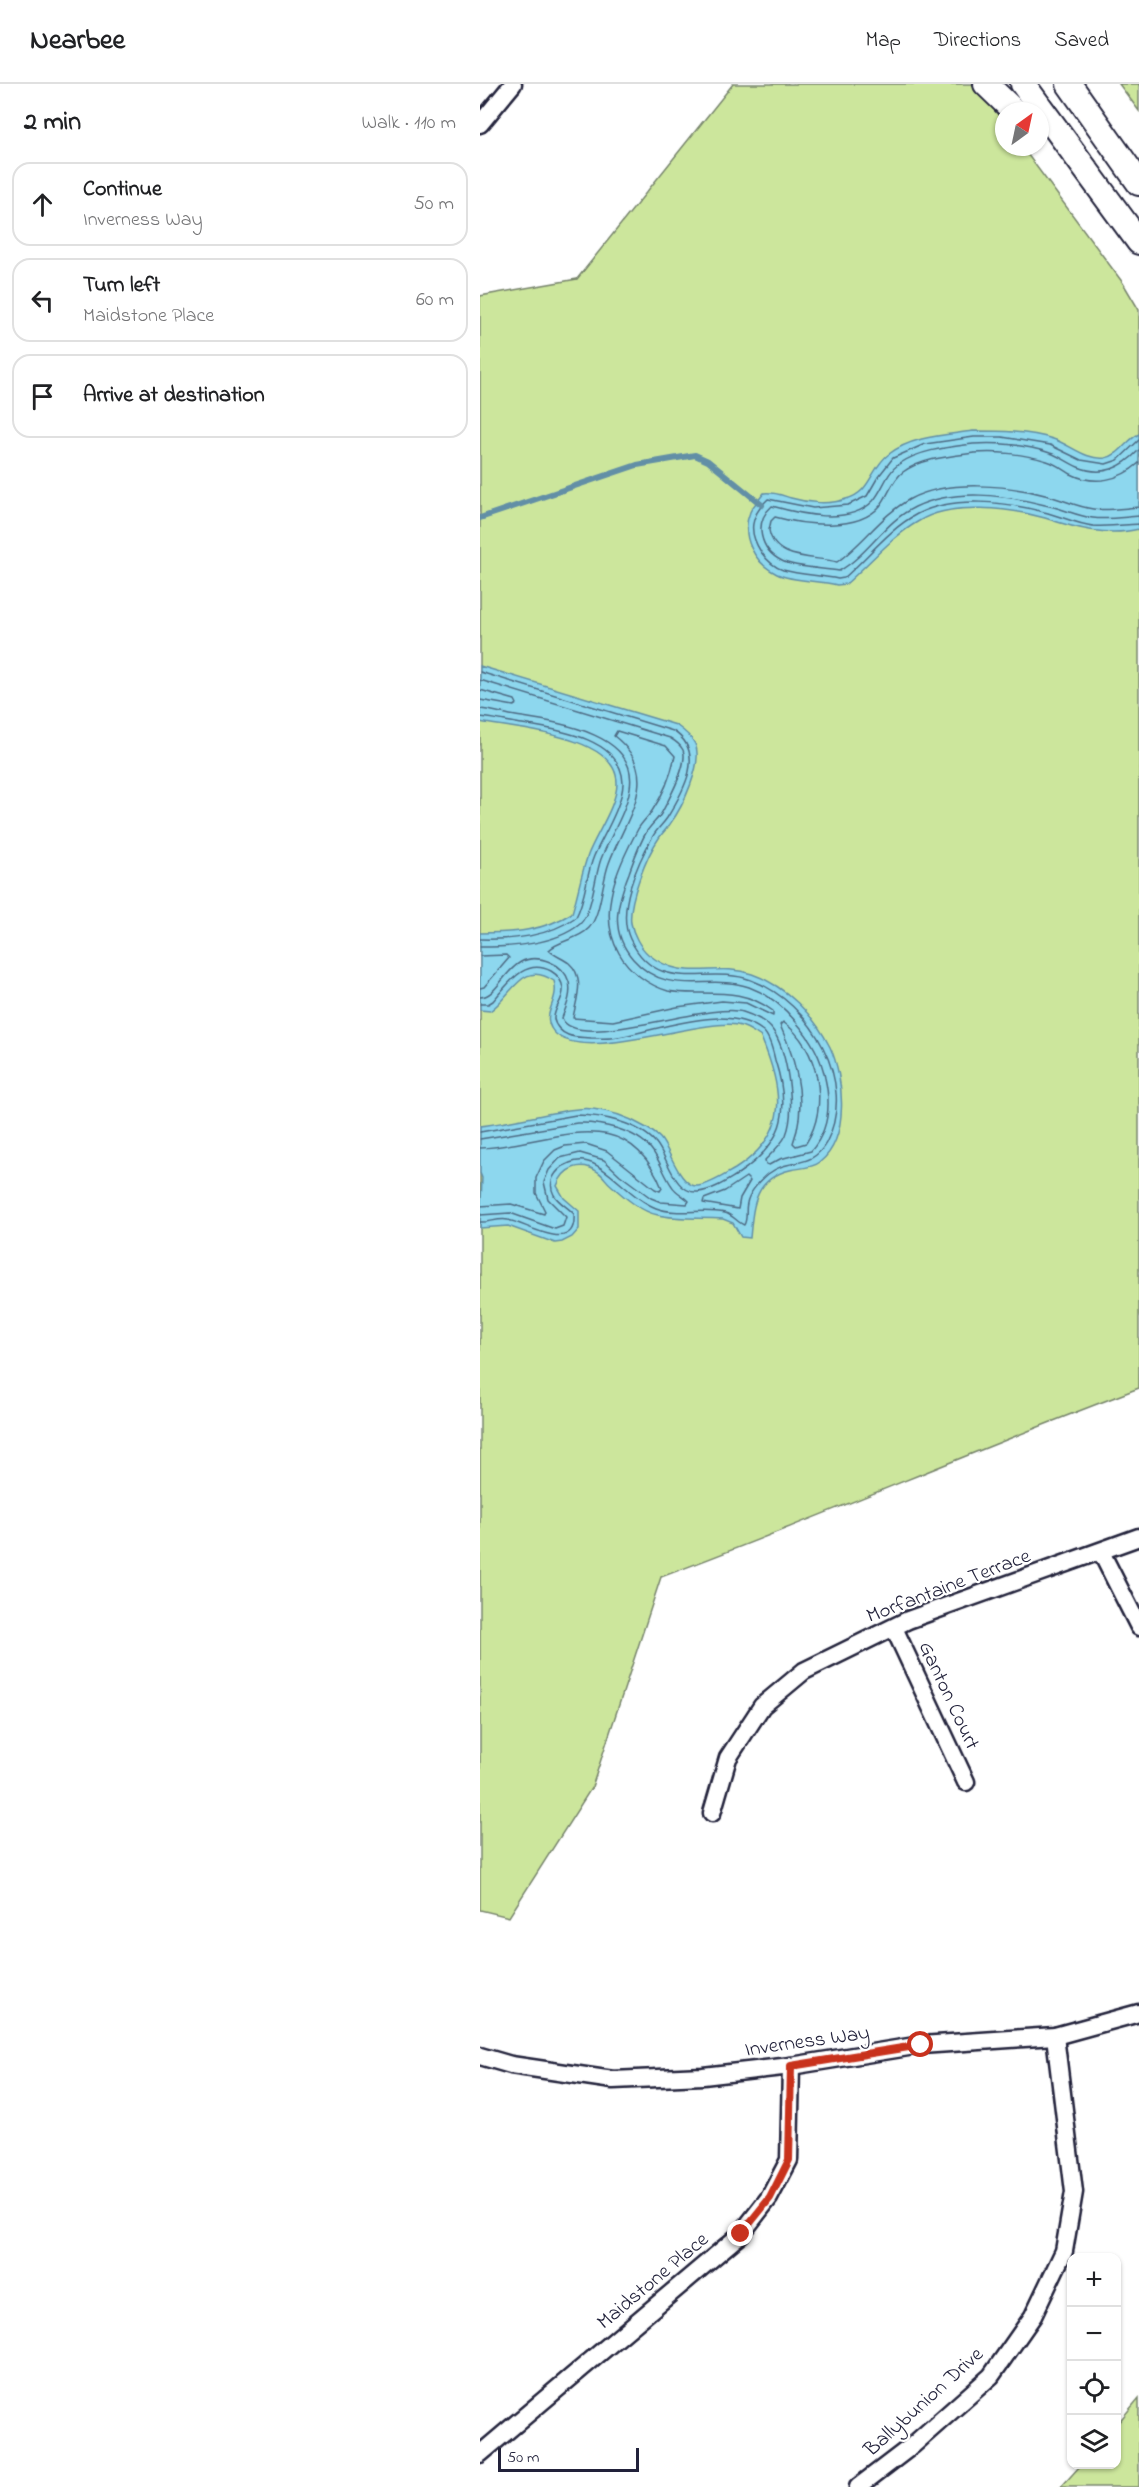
<!DOCTYPE html>
<html lang="en">
<head>
<meta charset="utf-8">
<style>
  :root { --surface:#fff; --page:#f2f2f2; --text:#202124; --muted:#757577; --line:#e0e0e0 }
  body { margin:0; font-family:"Indie Flower",sans-serif; background:var(--page); color:var(--text) }
  .controls { position:absolute; right:18px; bottom:18px; display:grid; overflow:hidden; border-radius:12px; box-shadow:0 2px 4px #0004 }
  .controls button { width:54px; height:54px; display:grid; place-items:center; padding:0; border:0; border-bottom:2px solid var(--line); background:var(--surface); color:var(--text); font:30px sans-serif }
  .compass { position:absolute; left:515px; top:18px; width:54px; height:54px; border-radius:50%; background:var(--surface); box-shadow:0 2px 4px #0004; rotate:33deg }
  .scale { position:absolute; left:18px; bottom:15px; width:141px; box-sizing:border-box; padding-left:6px; border:3px solid #22223b; border-top:0; font-size:16px; line-height:21px; white-space:nowrap; color:#22223b; -webkit-text-stroke:4px #fff; paint-order:stroke }
  .stop { position:absolute; width:18px; height:18px; margin:-14px; border:4px solid #c8321e; border-radius:50%; background:#fff }
  .stop.end { background:#c8321e; border-color:#fff; box-shadow:0 2px 6px #0008 }
  .list { margin:0; padding:0; list-style:none }
  h2 { display:flex; justify-content:space-between; align-items:center; height:78px; margin:0; padding:0 24px; font-size:26px }
  h2 small { font-size:20px; font-weight:400; color:var(--muted) }
  .list li { display:grid; grid-template-columns:39px 1fr auto; gap:18px; align-items:center; box-sizing:border-box; height:84px; margin:0 12px 12px; padding:0 12px; border:2px solid var(--line); border-radius:18px }
  .list b { display:block; font-size:22px; white-space:nowrap }
  .list p { margin:0; font-size:20px; white-space:nowrap; color:var(--muted) }
  .list em { font-size:20px; font-style:normal; color:var(--muted) }
  .icon { flex:none; width:33px; height:33px; fill:none; stroke:currentColor; stroke-width:2; stroke-linecap:round; stroke-linejoin:round }
  .map { position:relative; flex:none; width:659px; height:2403px; overflow:hidden }
  header { display:flex; align-items:center; gap:36px; box-sizing:border-box; height:84px; padding:0 30px; background:var(--surface); border-bottom:2px solid var(--line) }
  header strong { font-size:28px }
  nav { display:flex; gap:33px; margin-inline-start:auto; font-size:21px }
  main { display:flex }
  aside { flex:1; background:var(--surface) }
  .map>svg:first-child { display:block }
  .green { fill:#cce69c; stroke:#77846c; stroke-width:1.5 }
  .water { fill:#8dd7ee; stroke:#628fa6; stroke-width:1.5 }
  .lines { fill:none; stroke-linecap:round; stroke-linejoin:round }
  .shore { stroke:#4d6a83; stroke-width:1.5 }
  .stream { stroke:#628fa6; stroke-width:6 }
  .minor-casing { stroke:#22223b; stroke-width:21 }
  .secondary-casing { stroke:#22223b; stroke-width:28 }
  .minor { stroke:#fff; stroke-width:16 }
  .secondary { stroke:#fff; stroke-width:24 }
  .route { stroke:#c8321e; stroke-width:8 }
  .labels { text-anchor:middle; stroke-width:4.5; stroke-linejoin:round; paint-order:stroke }
  .street-label { font-size:21px; fill:#22223b; stroke:#fff }
</style>
</head>
<body>
<header>
<strong>Nearbee</strong>
<nav><a>Map</a><a>Directions</a><a>Saved</a></nav>
</header>
<main>
<aside>
<h2>2 min<small>Walk · 110 m</small></h2>
<ul class="list">
<li><svg class="icon" aria-label="ahead" viewBox="0 0 24 24"><path d="M12 20V5M6 11l6-6 6 6"/></svg><div><b>Continue</b><p>Inverness Way</p></div><em>50 m</em></li>
<li><svg class="icon" aria-label="left" viewBox="0 0 24 24"><path d="M17 20v-9H6M10 6l-5 5 5 5"/></svg><div><b>Turn left</b><p>Maidstone Place</p></div><em>60 m</em></li>
<li><svg class="icon" aria-label="arrive" viewBox="0 0 24 24"><path d="M6 21V4h12l-3 4 3 4H6"/></svg><div><b>Arrive at destination</b></div></li>
</ul>
</aside>
<div class="map">
<svg width="659" height="2403" viewBox="0 0 659 2403">
  <rect width="100%" height="100%" fill="#fff"/>
  <filter id="ink" filterUnits="userSpaceOnUse"><feTurbulence type="fractalNoise" baseFrequency=".0167" numOctaves="2"/><feDisplacementMap in="SourceGraphic" scale="12" xChannelSelector="R" yChannelSelector="G"/><feConvolveMatrix kernelMatrix="1 2 1 2 8 2 1 2 1" color-interpolation-filters="sRGB"/></filter>
  <g filter="url(#ink)">
    <g class="green">
      <path d="M253,0H495L524,39V63H542L643,199L659,226V1304C499,1364 342,1433 181,1493L112,1703L29,1833L0,1826V212L97,195Z"/>
      <path d="M639,0H659V27Z"/>
      <path d="M659,2314V2403H581L601,2381L636,2380L637,2340Z"/>
    </g>
    <g class="water">
      <path d="M493,347C520,347 548,347 573,355C591,361 605,376 625,374C640,372 647,355 659,350V445C627,453 595,444 565,434C531,424 470,417 439,437C411,453 390,479 366,500L357,501C339,496 314,498 297,490C274,479 260,452 270,428C273,421 280,415 284,409C295,408 301,411 311,414C328,419 350,421 366,415C392,408 390,384 409,370C432,352 466,351 493,347Z"/>
      <path d="M0,582L196,641C203,646 211,652 215,660C224,679 202,724 190,740C187,745 182,749 179,754C167,771 148,818 151,839C153,850 160,863 168,870C205,900 234,877 272,890C306,902 334,931 350,963C364,993 370,1054 340,1078C333,1084 319,1084 310,1086C273,1095 273,1124 270,1154L261,1153L253,1139L243,1135C222,1133 199,1136 178,1131C161,1128 143,1112 131,1101C126,1097 123,1091 118,1088C101,1076 83,1084 77,1102L84,1114L99,1127V1145L92,1153L82,1158L75,1159L28,1142L0,1144L2,1094L0,1089V1042C24,1039 48,1034 72,1029C85,1027 100,1023 113,1025C129,1027 147,1033 161,1041C167,1044 175,1049 180,1054C190,1065 200,1104 218,1102C230,1101 244,1091 255,1085C311,1049 303,1007 281,953C274,948 265,942 257,941C217,934 93,984 71,944C62,929 80,916 74,897C42,875 33,911 10,927L0,926V849C33,849 64,847 92,829C98,810 101,790 108,771C116,750 137,721 137,699C137,651 35,645 0,638Z"/>
    </g>
    <g class="lines">
      <g class="shore">
        <path d="M659,356L638,376L626,380L601,376L570,361L522,353H494L445,360L413,374L398,393L387,412L368,421L333,424L288,415C270,432 268,448 281,468C286,475 294,483 303,486C321,491 340,491 358,495L364,494C388,473 409,445 437,430C474,411 526,418 564,428C581,432 596,440 613,442C628,443 644,441 659,440"/>
        <path d="M659,366C642,384 623,393 598,383C588,379 580,372 570,369C547,361 517,358 493,360C469,363 439,366 419,380C406,389 403,406 393,417C369,442 320,430 292,422C273,439 280,466 302,477C316,484 343,484 359,487C388,471 405,437 435,423C475,404 524,411 565,421C582,424 596,432 613,434C628,436 644,433 659,432"/>
        <path d="M659,379C640,396 615,402 591,390C583,385 576,380 567,377C545,370 517,367 494,369C472,372 442,374 423,388C412,396 409,411 400,422C378,448 324,441 295,433L291,437L289,446C294,477 334,472 357,478C383,460 401,431 430,415C468,395 529,401 569,412C584,416 598,423 613,425C628,427 644,424 659,423"/>
        <path d="M0,588L193,647C227,668 203,708 187,734C183,740 177,745 173,752C158,778 136,826 150,855C178,913 227,880 271,896C331,918 378,999 346,1059C331,1086 309,1073 288,1090C280,1097 269,1108 267,1119C265,1127 268,1134 264,1141C257,1138 253,1131 245,1129C223,1124 197,1132 176,1124C150,1114 127,1080 104,1077C86,1075 64,1092 74,1111C79,1119 88,1123 94,1130C97,1173 46,1139 28,1136C18,1134 9,1139 0,1138"/>
        <path d="M0,596L190,654C195,657 200,660 203,666C209,680 188,717 181,730C177,736 171,741 167,747C159,760 154,775 149,789C137,819 129,847 153,875C188,915 229,889 269,903C288,910 303,922 316,938C331,955 341,972 345,994C351,1020 349,1046 331,1067L300,1075L289,1081L286,1080L285,1076C292,1069 302,1060 306,1051C316,1027 308,965 291,944C285,937 272,931 263,928C229,917 95,969 82,934C86,923 92,911 89,898C86,888 80,882 70,878C28,861 23,913 0,913"/>
        <path d="M0,606L35,616L37,620L34,622L0,616"/>
        <path d="M0,625C12,626 24,630 36,632C73,638 159,648 150,704C146,729 130,752 121,775C115,791 112,829 100,840C75,861 31,863 0,863"/>
        <path d="M0,633C12,634 24,637 36,639C71,645 142,652 143,699C143,720 123,752 114,772C106,791 106,814 96,833C68,853 33,856 0,855"/>
        <path d="M137,647L186,662L195,672C191,691 183,711 172,727C168,733 162,738 158,745C138,782 116,829 139,869C149,887 168,901 188,907C197,909 207,909 216,909C246,909 268,908 293,927V932L266,919L242,917L197,923L133,937L93,934C96,916 106,894 89,879C82,874 73,871 69,866C79,856 98,856 109,844C121,831 122,797 129,779C146,733 184,691 134,652Z"/>
        <path d="M0,872L26,871L29,874L4,903L0,904"/>
        <path d="M0,920H8L13,917C28,900 45,873 71,887C78,891 82,896 83,905C84,916 73,925 74,935C75,942 82,949 88,951C95,954 104,953 111,954C120,954 129,955 138,953C180,946 245,918 283,947C290,953 293,967 295,976C312,1029 303,1061 255,1092C245,1098 231,1107 218,1108C194,1110 188,1073 176,1059C159,1039 122,1031 96,1031L0,1048"/>
        <path d="M303,938C339,963 350,1023 326,1059L316,1062L313,1059C328,1020 317,978 300,941Z"/>
        <path d="M0,1055L97,1039C120,1038 156,1046 171,1065C180,1076 184,1091 192,1102C196,1109 205,1112 209,1117L207,1120L181,1118L171,1114L140,1091L124,1076L100,1069L80,1074L69,1086L64,1098L68,1115L86,1133L83,1142L75,1145L30,1129L0,1131"/>
        <path d="M0,1064C70,1062 145,1012 182,1104L180,1107L175,1105L127,1067L106,1060L85,1062L75,1066L64,1077L56,1094V1109L65,1127L64,1130L31,1120L0,1122"/>
        <path d="M266,1093L270,1097L260,1114L258,1125L223,1119L224,1115L245,1107Z"/>
      </g>
      <path class="stream" d="M0,434L157,381L215,371L228,377L282,421"/>
      <g class="minor-casing">
        <g id="minor">
          <path d="M0,40L33,0"/>
          <path d="M621,1468L659,1543"/>
          <path d="M414,1544L486,1698"/>
          <path d="M232,1729L248,1674L282,1622L324,1587L428,1536L659,1453"/>
          <path d="M0,1972L31,1981L133,1996L223,1992L311,1982L441,1961L575,1952L659,1929"/>
          <path d="M0,2370L261,2150L289,2114L309,2076L311,1982"/>
          <path d="M378,2403L433,2361L511,2292L553,2232L584,2167L594,2108L575,1952"/>
        </g>
      </g>
      <g class="secondary-casing">
        <g id="secondary">
          <path d="M506,0L534,27"/>
          <path d="M543,0L659,158"/>
          <path d="M589,0L659,99"/>
        </g>
      </g>
      <use href="#minor" class="minor"/>
      <use href="#secondary" class="secondary"/>
    </g>
  </g>
  <g class="lines" filter="url(#ink)">
    <path class="route" d="M261,2150L290,2114L309,2076L311,1982L441,1961"/>
  </g>
  <g class="labels">
    <g class="street-label">
      <text transform="translate(468 1501) rotate(-21)" y="7">Morfantaine Terrace</text>
      <text transform="translate(470 1611) rotate(65)" y="7">Ganton Court</text>
      <text transform="translate(327 1956) rotate(-8)" y="7">Inverness Way</text>
      <text transform="translate(172 2196) rotate(-40)" y="7">Maidstone Place</text>
      <text transform="translate(443 2317) rotate(-42)" y="7">Ballybunion Drive</text>
    </g>
  </g>
</svg>
<div class="controls">
<button>+</button>
<button>−</button>
<button><svg class="icon" aria-label="locate" viewBox="0 0 24 24"><circle cx="12" cy="12" r="6"/><path d="M12 2v4M12 18v4M2 12h4M18 12h4"/></svg></button>
<button><svg class="icon" aria-label="layers" viewBox="0 0 24 24"><path d="M12 4l9 5-9 5-9-5zM3 14l9 5 9-5"/></svg></button>
</div>
<svg class="compass" viewBox="-18 -18 36 36"><path d="M0-13l5 13h-10z" fill="#e53935"/><path d="M0 13l5-13h-10z" fill="#757577"/></svg>
<div class="scale">50 m</div>
<div class="stop" style="left:441px;top:1961px"></div>
<div class="stop end" style="left:261px;top:2150px"></div>
</div>
</main>
</body>
</html>
